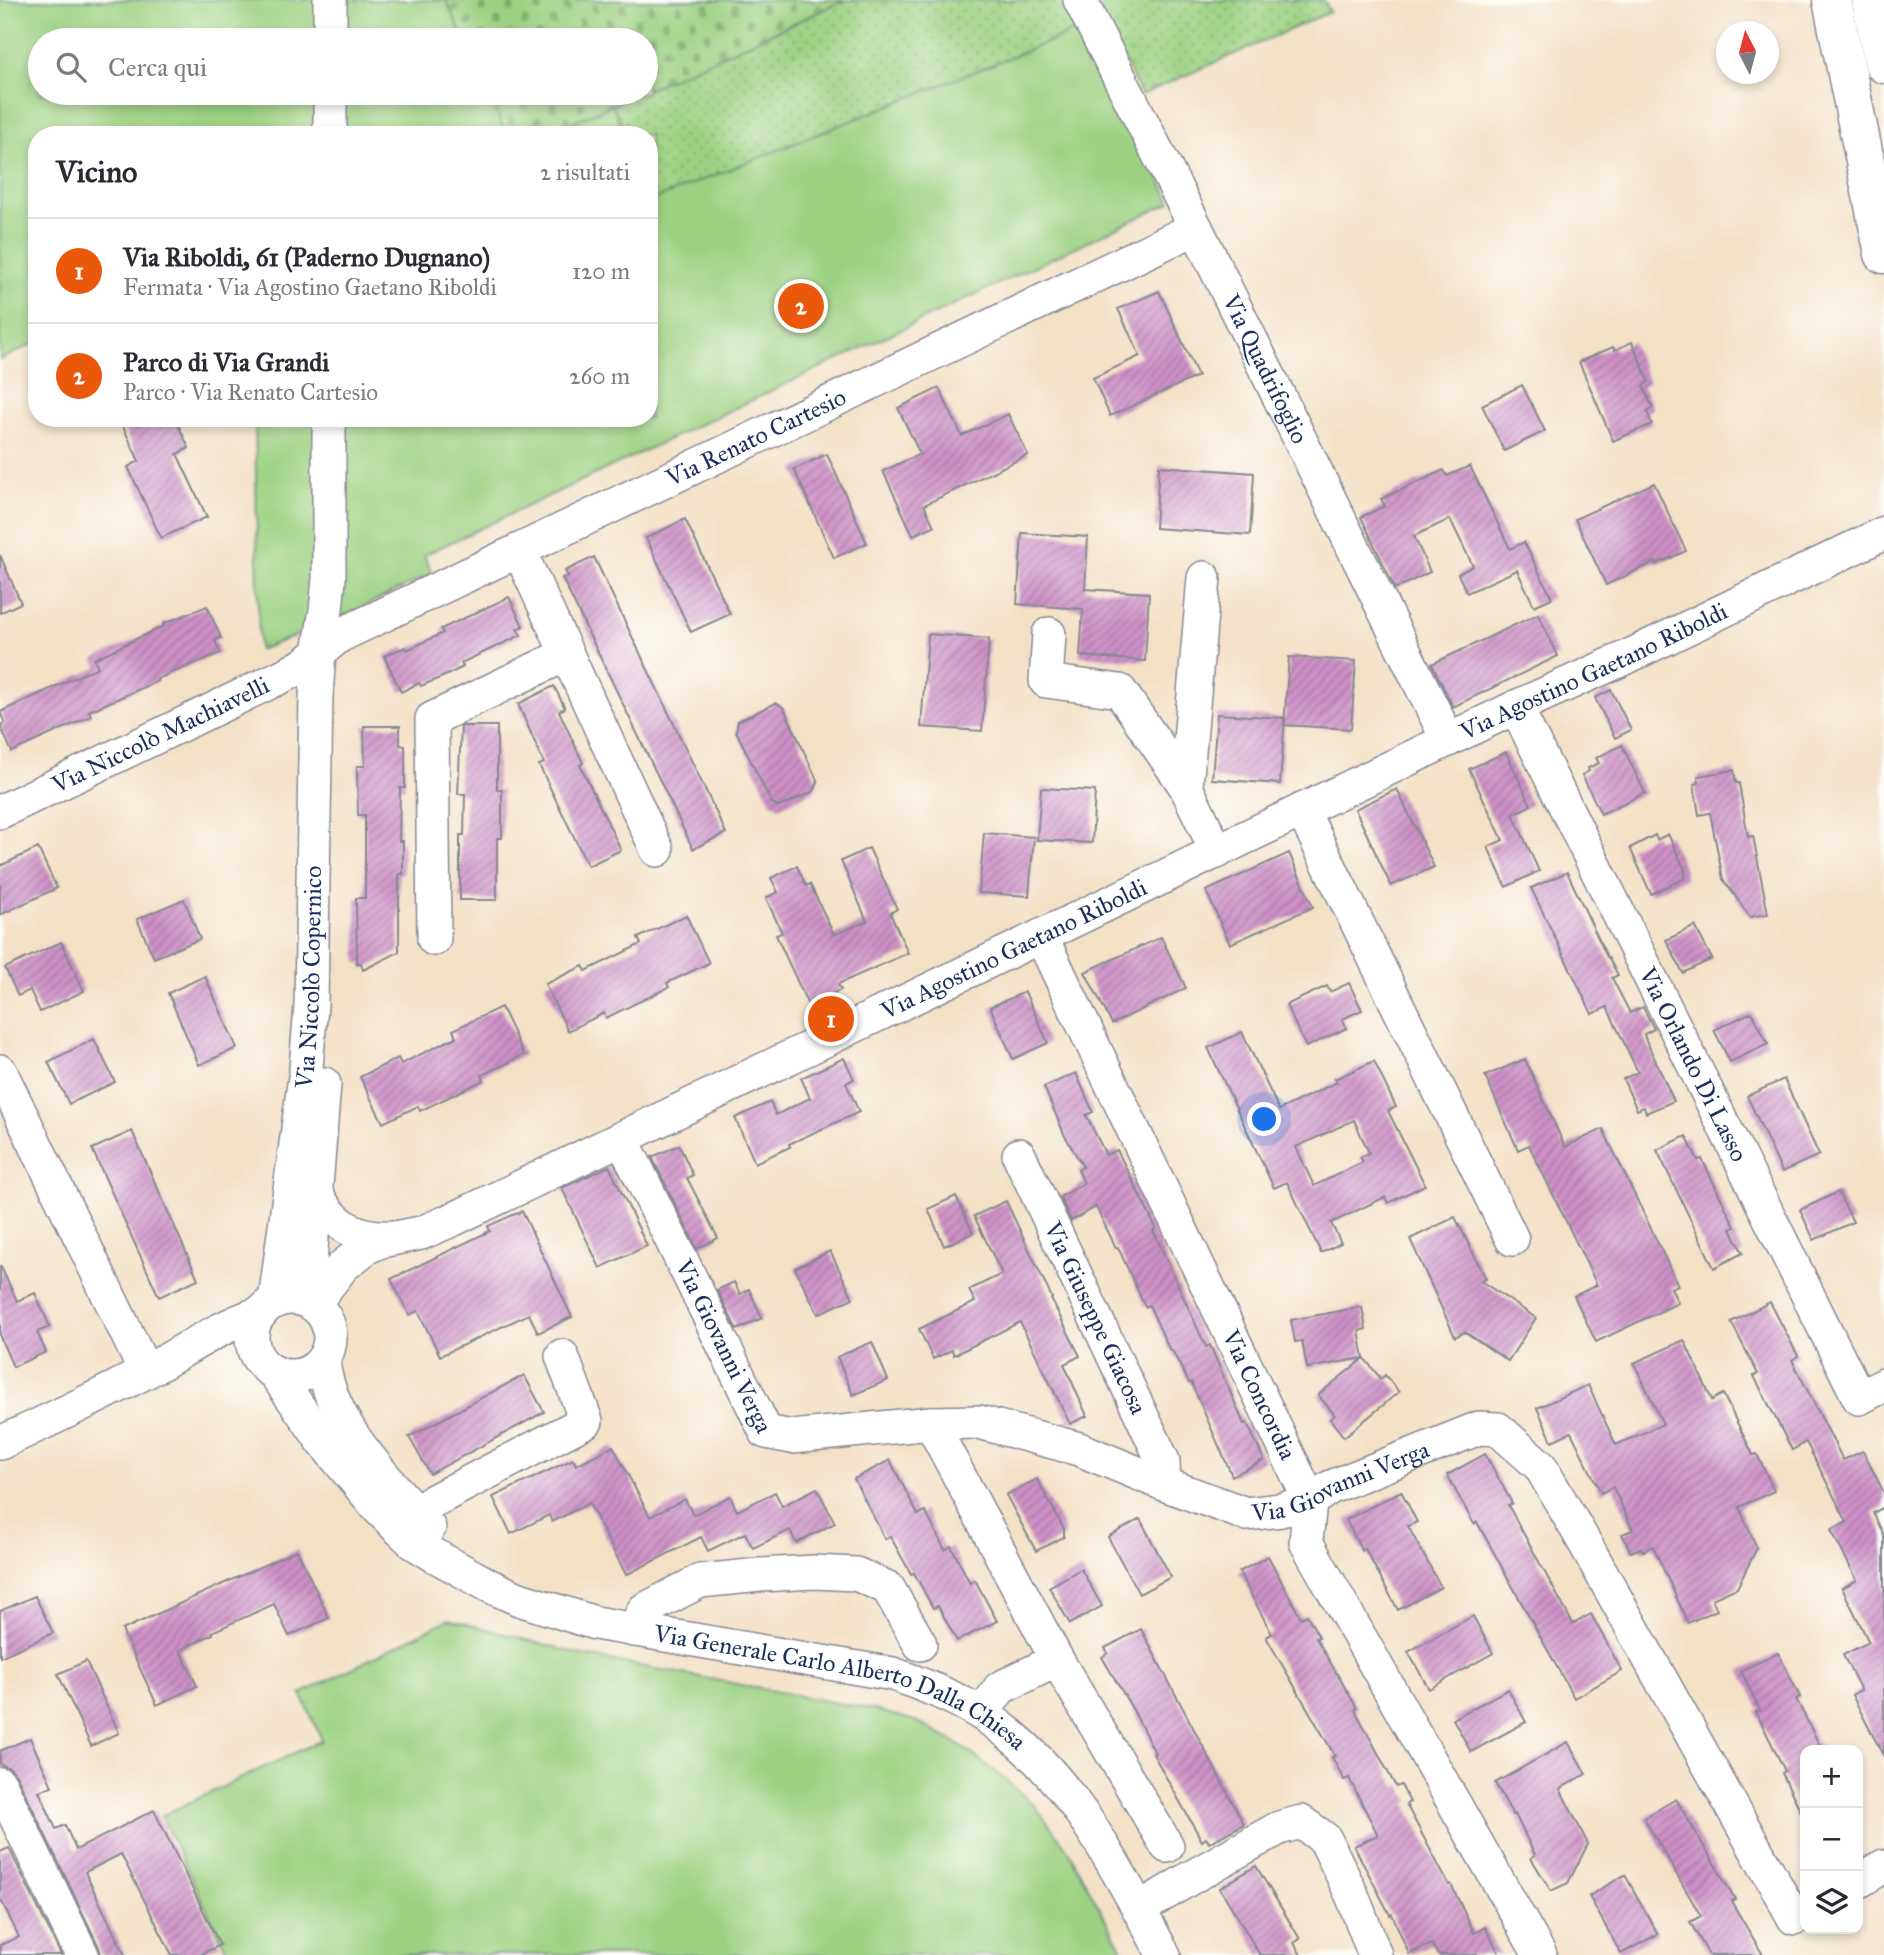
<!DOCTYPE html>
<html lang="it">
<head>
<meta charset="utf-8">
<style>
  :root { --surface:#fff; --page:#f7f7f7; --text:#2b2b33; --muted:#7c7c81; --line:#e1e1e2; --accent:#ea580c }
  body { margin:0; font-family:"IM FELL Great Primer",serif; background:var(--page); color:var(--text) }
  .controls { position:absolute; right:21px; bottom:21px; display:grid; overflow:hidden; border-radius:14px; box-shadow:0 4px 10px #0003 }
  .controls button { width:63px; height:63px; display:grid; place-items:center; padding:0; border:0; border-bottom:2px solid var(--line); background:var(--surface); color:var(--text); font:35px sans-serif }
  .compass { position:absolute; left:1716px; top:21px; width:63px; height:63px; border-radius:50%; background:var(--surface); box-shadow:0 4px 10px #0003; rotate:354deg }
  .you { position:absolute; left:1265px; top:1120px; width:24px; height:24px; margin:-18px; border:5px solid #fff; border-radius:50%; background:#1a73e8; box-shadow:0 0 0 10px #1a73e833 }
  .badge { display:grid; place-items:center; width:46px; height:46px; border-radius:50%; background:var(--accent); color:#fff; font-size:23px; font-weight:700 }
  .pin { position:absolute; translate:-50% -50%; border:4px solid #fff; box-shadow:0 2px 7px #0006 }
  .list { margin:0; padding:0; list-style:none }
  h2 { display:flex; justify-content:space-between; align-items:center; height:91px; margin:0; padding:0 28px; font-size:30px }
  h2 small { font-size:23px; font-weight:400; color:var(--muted) }
  .list li { display:grid; grid-template-columns:46px 1fr auto; gap:21px; align-items:center; box-sizing:border-box; height:105px; padding:0 28px; border-top:2px solid var(--line) }
  .list b { display:block; font-size:26px; white-space:nowrap }
  .list p { margin:0; font-size:23px; white-space:nowrap; color:var(--muted) }
  .list em { font-size:23px; font-style:normal; color:var(--muted) }
  .icon { flex:none; width:38px; height:38px; fill:none; stroke:currentColor; stroke-width:2; stroke-linecap:round; stroke-linejoin:round }
  .map { position:relative; flex:none; width:1884px; height:1955px; overflow:hidden }
  .search { position:absolute; background:var(--surface); box-shadow:0 4px 10px #0003; left:28px; top:28px; width:630px; height:77px; display:flex; align-items:center; gap:18px; box-sizing:border-box; padding:0 24px; border-radius:38px; color:var(--muted); font-size:26px }
  .panel { position:absolute; background:var(--surface); box-shadow:0 4px 10px #0003; left:28px; top:126px; width:630px; height:301px; border-radius:28px }
  .map>svg:first-child { display:block }
  .cemetery { fill:url(#cemetery-stones); stroke:#5c8070; stroke-width:2 }
  .park { fill:#9cd182; stroke:#5c8070; stroke-width:2 }
  .garden { fill:url(#garden-dots); stroke:#5c8070; stroke-width:2 }
  .building { fill:url(#building-hatch); fill-rule:evenodd }
  .lines { fill:none; stroke-linecap:round; stroke-linejoin:round }
  .minor-casing { stroke:#878892; stroke-width:36 }
  .highway-casing { stroke:#878892; stroke-width:41 }
  .minor { stroke:#fff; stroke-width:33 }
  .highway { stroke:#fff; stroke-width:38 }
  .labels { text-anchor:middle; stroke-width:5; stroke-linejoin:round; paint-order:stroke }
  .street-label { font-size:24px; fill:#1b2f5e; stroke:#fdfcf7 }
</style>
</head>
<body>
<div class="map">
<svg width="1884" height="1955" viewBox="0 0 1884 1955">
  <defs>
    <pattern id="cemetery-stones" width="16" height="16" patternUnits="userSpaceOnUse" patternTransform="scale(1.75)"><rect width="16" height="16" fill="#9cd182"/><path d="M2 7V4a2 2 0 0 1 4 0v3zM10 15v-3a2 2 0 0 1 4 0v3z" fill="#7eaa6e"/></pattern>
    <pattern id="garden-dots" width="8" height="8" patternUnits="userSpaceOnUse" patternTransform="scale(1.75)"><rect width="8" height="8" fill="#9cd182"/><path d="M2 2h.1M6 6h.1" fill="none" stroke="#7eaa6e" stroke-width="1.8" stroke-linecap="round"/></pattern>
    <pattern id="building-hatch" width="6" height="6" patternUnits="userSpaceOnUse" patternTransform="scale(1.75)"><rect width="6" height="6" fill="#ce91c7"/><path d="M-1 1l2-2M0 6l6-6M5 7l2-2" fill="none" stroke="#a677a5"/></pattern>
  </defs>
  <rect width="100%" height="100%" fill="#fdfcf7"/>
  <filter id="ink" filterUnits="userSpaceOnUse"><feTurbulence type="fractalNoise" baseFrequency=".0143" numOctaves="2"/><feDisplacementMap in="SourceGraphic" scale="14" xChannelSelector="R" yChannelSelector="G"/><feConvolveMatrix kernelMatrix="1 2 1 2 8 2 1 2 1" color-interpolation-filters="sRGB"/></filter>
  <filter id="wash" filterUnits="userSpaceOnUse"><feTurbulence type="fractalNoise" baseFrequency=".00686" numOctaves="4" result="noise"/><feDisplacementMap in="SourceGraphic" scale="28" xChannelSelector="R" yChannelSelector="G"/><feGaussianBlur stdDeviation="1.57" result="paint"/><feColorMatrix in="noise" values="0 0 0 0 0 0 0 0 0 0 0 0 0 0 0 0 0 1.4 0 .05"/><feComposite in="paint" operator="in"/></filter>
  <g filter="url(#wash)">
    <rect width="100%" height="100%" fill="#f3e1c6"/>
    <g class="cemetery">
      <path d="M446,0H845L646,90V40H464Z"/>
      <path d="M488,93H639L543,135H506Z"/>
    </g>
    <g class="park">
      <path d="M0,0H446L464,40H40V93H488L506,135H37V342L0,360Z"/>
      <path d="M1083,28L1171,202L424,555L432,574L333,621L259,650L255,418H649V187L655,199Z"/>
      <path d="M613,105L626,135H543Z"/>
      <path d="M449,1619L582,1655L875,1710L915,1721L960,1745L997,1773L1034,1805L1067,1848L1125,1955H229L161,1816L322,1740L301,1694Z"/>
    </g>
    <g class="garden">
      <path d="M845,0H1069L1083,28L655,199L649,187V135H626L613,105L639,93H646V90Z"/>
      <path d="M1094,0H1324L1330,12L1141,95Z"/>
    </g>
    <g id="blocks">
      <g class="building">
        <path d="M1159,291L1198,376L1110,416L1093,378L1140,356L1118,309Z"/>
        <path d="M1632,342L1649,382L1643,386L1653,408L1647,412L1652,424L1613,441L1579,362L1613,347L1615,350Z"/>
        <path d="M1522,385L1545,431L1504,451L1482,405Z"/>
        <path d="M939,388L962,436L1008,414L1028,455L924,505L934,526L913,535L883,471L920,454L898,408Z"/>
        <path d="M119,418H175L189,448L177,454L207,517L161,538L128,467L139,461Z"/>
        <path d="M827,454L867,543L834,558L794,469Z"/>
        <path d="M1159,466L1254,473L1250,535L1155,528Z"/>
        <path d="M1470,466L1510,549L1524,542L1552,598L1534,606L1517,570L1467,593L1458,574L1473,566L1450,519L1414,536L1430,572L1395,589L1361,517L1385,506L1381,499L1444,470L1447,476Z"/>
        <path d="M1654,483L1686,551L1657,564L1655,562L1606,585L1575,519Z"/>
        <path d="M685,519L730,614L691,632L646,538Z"/>
        <path d="M1022,533L1088,537L1085,589L1149,593L1145,661L1080,656L1083,609L1017,604Z"/>
        <path d="M0,555L21,603L0,613Z"/>
        <path d="M594,557L726,833L693,849L562,578L568,576L565,571Z"/>
        <path d="M509,597L523,626L517,629L521,635L461,663L463,667L447,675L421,686L419,683L401,692L384,656L405,647L407,650L443,633L441,629Z"/>
        <path d="M207,606L221,638L215,640L220,653L157,679L158,681L89,711L91,716L12,752L0,725L5,723L0,712L98,667L94,659L164,626L163,624Z"/>
        <path d="M1538,614L1558,656L1453,707L1432,664Z"/>
        <path d="M928,634L989,639L982,731L921,727Z"/>
        <path d="M1289,657L1356,661L1351,729L1284,725Z"/>
        <path d="M554,686L565,708L559,711L583,763L580,765L621,850L588,866L539,765L544,763L518,704Z"/>
        <path d="M1611,690L1631,730L1615,738L1595,698Z"/>
        <path d="M776,703L784,708L818,782L814,791L779,807L771,802L736,731L738,721Z"/>
        <path d="M1217,714L1285,718L1280,784L1212,779Z"/>
        <path d="M364,726H400V745L405,746V788H400L399,841H403V874H399V952L363,970L361,963H357L356,898H365V815H358L357,766H365Z"/>
        <path d="M461,726H497V790H502V838H497V900H460V835H464L465,794H458Z"/>
        <path d="M1622,745L1645,793L1601,814L1582,775L1589,771L1588,768L1599,763L1596,758Z"/>
        <path d="M1506,752L1531,805L1513,814L1539,871L1506,887L1488,847L1503,840L1469,769Z"/>
        <path d="M1734,770L1736,783H1739L1748,837L1753,836L1768,914L1750,917L1723,879L1710,813L1699,815L1694,784L1699,783L1698,776Z"/>
        <path d="M1041,788L1095,791L1092,843L1037,840Z"/>
        <path d="M1397,789L1434,867L1391,886L1355,809Z"/>
        <path d="M984,833L1034,837L1029,896L979,893Z"/>
        <path d="M1668,834L1685,870V878L1651,894L1630,848L1655,835L1657,840Z"/>
        <path d="M38,848L57,888L0,915V866Z"/>
        <path d="M869,848L897,909L890,913L908,953L838,984L841,990L808,1005L776,935L782,933L766,898L778,892L771,878L797,866L806,886L810,884L834,935L867,921L841,861Z"/>
        <path d="M1289,853L1313,907L1230,944L1206,891Z"/>
        <path d="M1567,872L1607,957H1608L1618,975L1612,978L1630,1013L1643,1007L1654,1029L1644,1034L1645,1038L1674,1101L1646,1113L1644,1107L1637,1110L1623,1079L1638,1072L1607,1007L1592,1014L1531,888Z"/>
        <path d="M184,899L200,939L154,958L137,919Z"/>
        <path d="M686,915L709,963L667,983L669,987L606,1018L604,1013L568,1031L545,984L583,966L586,971L641,944L638,938Z"/>
        <path d="M1695,926L1712,959L1683,973L1666,940Z"/>
        <path d="M1161,937L1186,988L1112,1024L1085,972Z"/>
        <path d="M61,942L84,991L40,1012L30,990L18,996L5,968Z"/>
        <path d="M205,976L237,1048L199,1065L168,993Z"/>
        <path d="M1349,983L1362,1010L1342,1019L1347,1028L1306,1047L1286,1005L1327,986L1330,992Z"/>
        <path d="M1025,992L1048,1043L1013,1059L990,1007Z"/>
        <path d="M501,1007L524,1055L482,1075L484,1080L420,1111L418,1106L383,1123L360,1077L398,1058L401,1064L456,1037L453,1030Z"/>
        <path d="M1752,1012L1768,1044L1730,1062L1714,1030Z"/>
        <path d="M1242,1032L1279,1110L1337,1082L1335,1079L1374,1061L1396,1107L1388,1111L1425,1185L1388,1203L1385,1197L1331,1223L1341,1243L1321,1253L1287,1182L1274,1188L1208,1048ZM1354,1120L1369,1153L1360,1157L1363,1162L1314,1186L1296,1147Z"/>
        <path d="M94,1039L115,1082L69,1104L48,1062Z"/>
        <path d="M844,1058L854,1079L846,1083L859,1112L789,1144L790,1147L755,1163L735,1118L770,1102L776,1115L810,1098L801,1078Z"/>
        <path d="M1525,1059L1565,1147L1603,1129L1678,1285L1671,1288L1678,1303L1596,1342L1574,1296L1597,1285L1529,1145L1518,1150L1485,1076Z"/>
        <path d="M1076,1073L1093,1112L1086,1115L1106,1155L1117,1150L1156,1228L1153,1230L1206,1347L1210,1345L1244,1424L1247,1423L1264,1460L1232,1476L1191,1382L1189,1383L1172,1350L1170,1351L1149,1305L1145,1307L1118,1247L1116,1248L1096,1207L1071,1221L1060,1197L1084,1183L1078,1170L1083,1167L1064,1134L1044,1087Z"/>
        <path d="M1784,1079L1819,1155L1782,1172L1747,1096Z"/>
        <path d="M132,1131L198,1279L159,1297L92,1149Z"/>
        <path d="M1686,1136L1698,1160L1702,1159L1735,1227L1731,1229L1743,1253L1714,1268L1657,1150Z"/>
        <path d="M679,1145L693,1175L687,1178L718,1238L697,1249L652,1157Z"/>
        <path d="M609,1166L647,1246L600,1268L562,1188Z"/>
        <path d="M1838,1192L1853,1222L1814,1240L1800,1210Z"/>
        <path d="M956,1196L973,1233L944,1246L928,1209Z"/>
        <path d="M1006,1201L1052,1298L1051,1299L1080,1356L1064,1364L1087,1416L1070,1424L1020,1322L954,1355L952,1350L933,1359L919,1329L975,1302L969,1290L1002,1274L974,1216Z"/>
        <path d="M522,1211L572,1317L538,1333L529,1314L440,1356L418,1311L409,1315L391,1279L490,1231L488,1226Z"/>
        <path d="M1455,1217L1486,1279L1481,1281L1536,1318L1508,1361L1465,1332L1455,1337L1410,1239Z"/>
        <path d="M830,1251L853,1298L818,1314L795,1268Z"/>
        <path d="M0,1265L17,1301L35,1293L50,1327L37,1332L46,1352L13,1367L0,1337Z"/>
        <path d="M734,1282L740,1294L749,1289L762,1318L737,1330L717,1290Z"/>
        <path d="M1770,1302L1798,1356L1792,1360L1843,1460L1863,1451L1884,1493V1507L1873,1513L1884,1535V1757L1852,1695L1861,1690L1843,1655L1869,1642L1842,1588L1857,1580L1831,1530L1847,1522L1806,1442L1792,1450L1754,1376L1758,1374L1731,1322Z"/>
        <path d="M1362,1307L1366,1329L1359,1331L1364,1358L1307,1368L1302,1341L1295,1342L1291,1320Z"/>
        <path d="M1684,1340L1712,1400L1723,1394L1753,1455L1757,1454L1774,1491L1739,1507L1757,1548L1737,1588L1712,1599L1717,1610L1688,1623L1653,1546L1643,1551L1641,1548L1631,1552L1622,1534L1633,1530L1613,1487L1601,1493L1571,1432L1552,1441L1537,1408L1588,1385L1616,1445L1663,1424L1634,1363Z"/>
        <path d="M872,1342L888,1380L853,1395L837,1357Z"/>
        <path d="M1364,1358L1381,1379L1385,1375L1399,1392L1344,1437L1330,1419L1335,1415L1318,1395Z"/>
        <path d="M524,1375L544,1412L430,1474L409,1437Z"/>
        <path d="M613,1446L650,1517L685,1499L693,1515L730,1496L737,1511L775,1492L782,1506L817,1488L835,1523L796,1543L790,1530L753,1548L745,1533L708,1551L701,1537L626,1575L589,1503L552,1522L549,1515L511,1534L493,1497L573,1459L576,1465Z"/>
        <path d="M1485,1454L1512,1503L1508,1505L1573,1624L1591,1614L1622,1671L1574,1698L1477,1522L1474,1524L1447,1475Z"/>
        <path d="M890,1460L918,1515L925,1511L945,1550L951,1546L970,1583L975,1580L997,1621L957,1641L938,1606L933,1608L914,1573L911,1574L890,1536L885,1539L854,1479Z"/>
        <path d="M1037,1479L1064,1529V1537L1036,1551L1006,1495Z"/>
        <path d="M1401,1491L1417,1522L1408,1526L1441,1587L1398,1610L1365,1549L1362,1551L1346,1520Z"/>
        <path d="M1140,1519L1171,1577L1139,1594L1108,1537Z"/>
        <path d="M297,1550L329,1618L289,1636L274,1604L212,1632L213,1634L180,1650L197,1686L157,1705L122,1630Z"/>
        <path d="M1268,1556L1301,1618L1307,1615L1319,1637L1316,1638L1357,1708L1355,1710L1396,1787L1401,1785L1410,1802L1406,1804L1449,1885L1451,1884L1474,1933L1485,1927L1500,1955H1438L1432,1944L1409,1954L1392,1914L1390,1915L1354,1846L1378,1835L1349,1778L1344,1780L1332,1757L1335,1756L1266,1637L1272,1634L1239,1572Z"/>
        <path d="M1081,1569L1102,1606L1070,1624L1049,1587Z"/>
        <path d="M35,1596L53,1633L0,1657V1611Z"/>
        <path d="M1473,1616L1493,1653L1429,1689L1408,1652Z"/>
        <path d="M1141,1629L1244,1824L1209,1843L1206,1838L1202,1841L1153,1754L1155,1753L1133,1710L1102,1657L1108,1653L1105,1648Z"/>
        <path d="M1778,1653L1800,1697L1796,1699L1822,1750H1805V1820L1782,1773L1785,1771L1756,1712L1760,1710L1741,1671Z"/>
        <path d="M86,1661L119,1733L91,1746L58,1674Z"/>
        <path d="M1508,1689L1526,1722L1471,1752L1453,1719Z"/>
        <path d="M30,1738L52,1786L39,1791L56,1829L65,1825L76,1850L154,1810L220,1945L200,1955H172L121,1854L85,1872L125,1955H101L99,1947L17,1776L10,1768L0,1764V1751Z"/>
        <path d="M1568,1742L1586,1774L1560,1789L1588,1844L1568,1883L1551,1891L1531,1858L1535,1855L1515,1814L1513,1815L1495,1783Z"/>
        <path d="M1676,1799L1735,1899L1731,1901L1763,1955H1709L1690,1922L1701,1916L1644,1818Z"/>
        <path d="M9,1848L61,1955H0V1945L19,1937L0,1898V1852Z"/>
        <path d="M1256,1866L1300,1939L1294,1943L1301,1955H1260L1220,1888Z"/>
        <path d="M1625,1875L1658,1934L1621,1954L1589,1896Z"/>
      </g>
    </g>
  </g>
  <g filter="url(#ink)">
    <use href="#blocks" fill-opacity="0" stroke="#878892" stroke-width="2"/>
    <g class="lines">
      <g class="minor-casing">
        <g id="minor">
          <path id="s1" d="M1080,0L1196,228L1448,740"/>
          <path d="M330,40V0"/>
          <path d="M330,135V93"/>
          <path d="M519,550L657,850"/>
          <path d="M1204,578L1186,787L1217,852"/>
          <path d="M1049,634L1046,681L1120,691L1186,787"/>
          <path id="s2" d="M1516,707L1859,1398L1884,1385"/>
          <path d="M1302,810L1512,1239"/>
          <path id="s3" d="M0,812L291,672L305,664L339,636L1196,228"/>
          <path id="s4" d="M1041,936L1310,1501L1306,1542L1540,1955"/>
          <path d="M434,939L432,719L567,654"/>
          <path d="M0,1071L145,1371"/>
          <path id="s5" d="M622,1139L766,1432L792,1437L931,1423L979,1422L1079,1449L1164,1484L1246,1514L1281,1510L1310,1501L1331,1487L1479,1428L1498,1429L1540,1466L1582,1538L1794,1918L1805,1912"/>
          <path id="s6" d="M1019,1155L1163,1461L1164,1484"/>
          <path d="M316,1193C333,1225 356,1239 393,1237"/>
          <circle cx="291" cy="1337" r="39"/>
          <path id="s7" d="M275,1301L306,1069L311,1005L316,696L319,652L326,610L329,579V418"/>
          <path d="M307,1301L324,1084"/>
          <path id="s8" d="M309,1302L322,1293L343,1266L367,1247L381,1241L421,1233L454,1219L1516,707L1625,658L1884,533"/>
          <path d="M323,1360C329,1425 389,1480 429,1528"/>
          <path id="s9" d="M274,1372L324,1443L378,1508L397,1527L414,1543L432,1554L490,1586L519,1599L595,1623L893,1674C933,1688 974,1705 1007,1732C1080,1790 1120,1876 1164,1955"/>
          <path d="M931,1423L1057,1660L1000,1688L982,1714"/>
          <path d="M0,1443C52,1419 105,1394 155,1367C190,1347 222,1325 261,1313"/>
          <path d="M397,1527L414,1511L586,1421L562,1356"/>
          <path d="M634,1630L644,1610L700,1581L760,1575L814,1572L856,1574L888,1588L920,1644"/>
          <path d="M1057,1660L1167,1846"/>
          <path d="M0,1784L82,1955"/>
          <path d="M1858,1882L1884,1866"/>
          <path d="M1139,1909L1192,1877L1279,1828L1301,1822L1325,1839L1352,1895L1375,1955"/>
        </g>
      </g>
      <g class="highway-casing">
        <g id="highway">
          <path d="M1832,0L1884,254"/>
          <path d="M1871,0L1884,64"/>
        </g>
      </g>
      <use href="#minor" class="minor"/>
      <use href="#highway" class="highway"/>
    </g>
  </g>
  <g class="labels">
    <g class="street-label">
      <text dy="8" stroke="none"><textPath href="#s1" startOffset="413">Via Quadrifoglio</textPath></text>
      <text dy="8" stroke="none"><textPath href="#s3" startOffset="845">Via Renato Cartesio</textPath></text>
      <text dy="8" stroke="none"><textPath href="#s8" startOffset="1437">Via Agostino Gaetano Riboldi</textPath></text>
      <text dy="8" stroke="none"><textPath href="#s3" startOffset="178">Via Niccolò Machiavelli</textPath></text>
      <text dy="8" stroke="none"><textPath href="#s8" startOffset="794">Via Agostino Gaetano Riboldi</textPath></text>
      <text dy="8" stroke="none"><textPath href="#s7" startOffset="326">Via Niccolò Copernico</textPath></text>
      <text dy="8" stroke="none"><textPath href="#s2" startOffset="399">Via Orlando Di Lasso</textPath></text>
      <text dy="8" stroke="none"><textPath href="#s6" startOffset="180">Via Giuseppe Giacosa</textPath></text>
      <text dy="8" stroke="none"><textPath href="#s5" startOffset="231">Via Giovanni Verga</textPath></text>
      <text dy="8" stroke="none"><textPath href="#s4" startOffset="508">Via Concordia</textPath></text>
      <text dy="8" stroke="none"><textPath href="#s5" startOffset="924">Via Giovanni Verga</textPath></text>
      <text dy="8" stroke="none"><textPath href="#s9" startOffset="676">Via Generale Carlo Alberto Dalla Chiesa</textPath></text>
    </g>
  </g>
</svg>
<div class="controls">
<button>+</button>
<button>−</button>
<button><svg class="icon" aria-label="layers" viewBox="0 0 24 24"><path d="M12 4l9 5-9 5-9-5zM3 14l9 5 9-5"/></svg></button>
</div>
<svg class="compass" viewBox="-18 -18 36 36"><path d="M0-13l5 13h-10z" fill="#e53935"/><path d="M0 13l5-13h-10z" fill="#7c7c81"/></svg>
<div class="you"></div>
<div class="pin badge" style="left:831px;top:1019px">1</div>
<div class="pin badge" style="left:801px;top:306px">2</div>
<div class="search"><svg class="icon" aria-label="search" viewBox="0 0 24 24"><circle cx="10" cy="10" r="6"/><path d="M15 15l6 6"/></svg>Cerca qui</div>
<section class="panel">
<h2>Vicino<small>2 risultati</small></h2>
<ul class="list">
<li><span class="badge">1</span><div><b>Via Riboldi, 61 (Paderno Dugnano)</b><p>Fermata · Via Agostino Gaetano Riboldi</p></div><em>120 m</em></li>
<li><span class="badge">2</span><div><b>Parco di Via Grandi</b><p>Parco · Via Renato Cartesio</p></div><em>260 m</em></li>
</ul>
</section>
</div>
</body>
</html>
